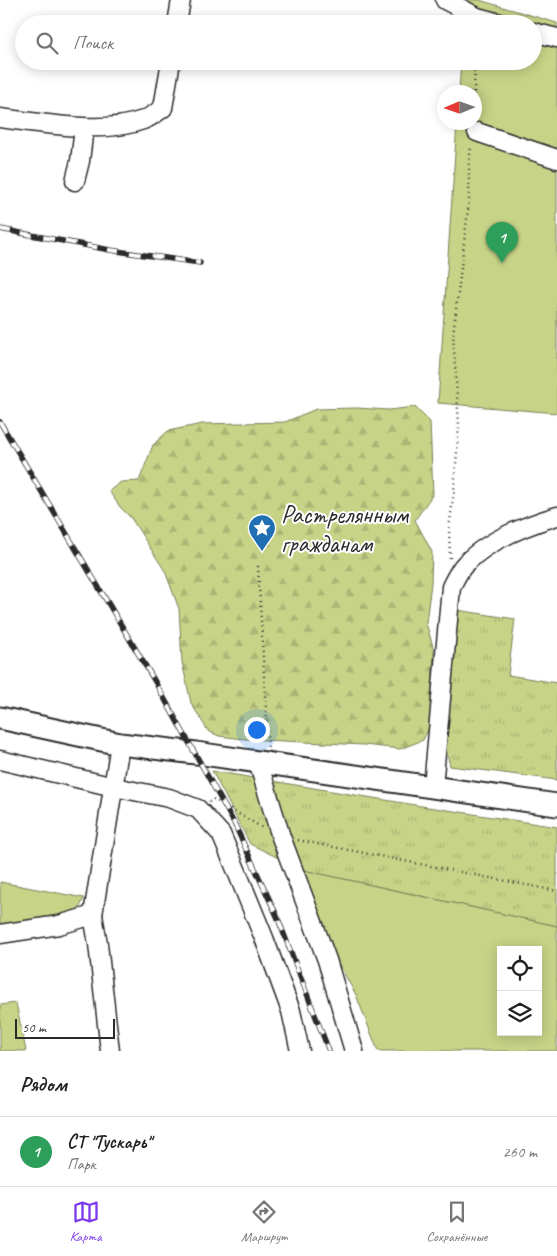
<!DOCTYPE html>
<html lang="ru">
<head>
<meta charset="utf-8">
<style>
  :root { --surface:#fff; --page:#f6f6f6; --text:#222; --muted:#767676; --line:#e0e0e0; --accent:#7c3aed }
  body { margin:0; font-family:Caveat,sans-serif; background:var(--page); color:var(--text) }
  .controls { position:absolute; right:15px; bottom:15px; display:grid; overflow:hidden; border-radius:0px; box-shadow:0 2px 12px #0003 }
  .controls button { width:45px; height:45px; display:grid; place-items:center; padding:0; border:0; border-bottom:1px solid var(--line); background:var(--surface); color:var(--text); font:25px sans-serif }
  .compass { position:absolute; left:437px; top:85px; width:45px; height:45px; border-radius:50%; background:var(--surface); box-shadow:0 2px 12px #0003; rotate:268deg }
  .scale { position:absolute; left:15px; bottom:12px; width:100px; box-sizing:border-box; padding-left:5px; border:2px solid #2b2b2b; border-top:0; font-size:14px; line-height:18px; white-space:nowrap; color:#2b2b2b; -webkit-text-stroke:4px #fff; paint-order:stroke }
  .you { position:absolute; left:256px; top:729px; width:18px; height:18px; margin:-12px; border:4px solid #fff; border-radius:50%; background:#1a73e8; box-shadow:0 0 0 8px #1a73e833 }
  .badge { display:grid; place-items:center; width:32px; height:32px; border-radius:50%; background:var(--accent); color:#fff; font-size:16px; font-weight:700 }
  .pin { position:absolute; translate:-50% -41px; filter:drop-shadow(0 1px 2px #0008) }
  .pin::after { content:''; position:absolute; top:26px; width:18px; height:15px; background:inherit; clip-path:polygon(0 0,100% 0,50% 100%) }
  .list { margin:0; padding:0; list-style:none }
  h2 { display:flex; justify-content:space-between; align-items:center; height:65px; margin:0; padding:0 20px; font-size:21px }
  h2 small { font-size:16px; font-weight:400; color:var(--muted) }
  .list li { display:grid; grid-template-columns:32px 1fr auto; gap:15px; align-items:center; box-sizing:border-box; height:70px; padding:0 20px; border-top:1px solid var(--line) }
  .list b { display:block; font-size:19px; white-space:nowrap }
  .list p { margin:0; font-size:16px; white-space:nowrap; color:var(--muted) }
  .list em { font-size:16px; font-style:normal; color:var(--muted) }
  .icon { flex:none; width:28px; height:28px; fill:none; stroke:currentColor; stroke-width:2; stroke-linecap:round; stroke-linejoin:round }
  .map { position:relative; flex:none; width:557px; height:1051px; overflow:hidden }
  .search { position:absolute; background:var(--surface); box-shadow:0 2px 12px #0003; left:15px; right:15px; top:15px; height:55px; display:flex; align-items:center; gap:12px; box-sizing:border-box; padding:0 18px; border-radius:28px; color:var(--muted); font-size:19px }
  .sheet { height:135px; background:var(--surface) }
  nav { display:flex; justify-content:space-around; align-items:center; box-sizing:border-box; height:70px; border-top:1px solid var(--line); background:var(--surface); font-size:14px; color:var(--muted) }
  nav a { display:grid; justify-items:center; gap:2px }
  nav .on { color:var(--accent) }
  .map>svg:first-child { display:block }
  .grass { fill:url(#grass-tufts); stroke:#797f59 }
  .forest { fill:url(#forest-firs); stroke:#797f59 }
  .garden { fill:#c7d387; stroke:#797f59; fill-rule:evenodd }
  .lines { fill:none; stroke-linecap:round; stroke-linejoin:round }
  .minor-casing { stroke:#2b2b2b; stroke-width:21 }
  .major-casing { stroke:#2b2b2b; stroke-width:25 }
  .path { stroke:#2b2b2b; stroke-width:2.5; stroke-dasharray:1 4; stroke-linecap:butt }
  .minor { stroke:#fff; stroke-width:18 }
  .major { stroke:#fff; stroke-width:21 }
  .rail-casing { stroke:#2b2b2b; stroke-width:5.5 }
  .rail { stroke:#fff; stroke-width:4; stroke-dasharray:11; stroke-linecap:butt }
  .labels { text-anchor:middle; stroke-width:4; stroke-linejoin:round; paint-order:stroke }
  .poi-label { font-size:25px; fill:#2b2b2b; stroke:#fff; text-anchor:start }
</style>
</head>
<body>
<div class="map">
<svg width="557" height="1051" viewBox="0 0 557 1051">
  <defs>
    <pattern id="grass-tufts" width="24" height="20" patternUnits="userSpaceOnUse" patternTransform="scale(1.25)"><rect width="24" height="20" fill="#c7d387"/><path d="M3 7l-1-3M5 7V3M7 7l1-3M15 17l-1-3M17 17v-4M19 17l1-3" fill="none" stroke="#abb575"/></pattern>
    <pattern id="forest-firs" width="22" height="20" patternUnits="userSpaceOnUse" patternTransform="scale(1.25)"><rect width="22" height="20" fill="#c7d387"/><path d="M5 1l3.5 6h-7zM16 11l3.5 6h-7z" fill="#abb575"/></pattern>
  </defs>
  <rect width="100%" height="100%" fill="#fff"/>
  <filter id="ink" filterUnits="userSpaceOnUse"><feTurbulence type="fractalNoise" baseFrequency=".02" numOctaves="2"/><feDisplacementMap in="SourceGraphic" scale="10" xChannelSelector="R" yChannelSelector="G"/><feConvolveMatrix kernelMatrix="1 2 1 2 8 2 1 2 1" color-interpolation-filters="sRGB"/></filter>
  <g filter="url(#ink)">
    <g class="grass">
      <path d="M457,610L515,619L508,675L557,683V780L450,766L445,745Z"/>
      <path d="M212,771L415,805L557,827V926L303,870L250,844Z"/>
    </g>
    <path class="forest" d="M415,407L430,422L433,494L415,520L432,552L431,583L426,623L434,650L432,691L430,726L423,740L400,749L364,745L244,739L219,736L208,731L191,703L182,662L179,609L165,571L131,518L120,507L109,491L121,482L139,481L153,445L168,431L202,424L285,422L316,409L357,408L389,410Z"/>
    <g class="garden">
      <path d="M465,0H479L557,23V413L438,403L457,123L474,122V92H459L461,61H533V24H463Z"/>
      <path d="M303,870L557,926V1051H378L356,995L331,950ZM501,950H538V1032H501Z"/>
      <path d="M0,882L84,898L78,911L55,921L0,927Z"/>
      <path d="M16,1003L26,1051H0V1005Z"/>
    </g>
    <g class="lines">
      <g class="minor-casing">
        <g id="minor">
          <path d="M445,0L477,17L503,24"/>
          <path d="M177,24L181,0"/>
          <path d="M533,32L557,38"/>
          <path d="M0,118C41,123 104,135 143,120C150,118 157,112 163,108L171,61"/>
          <path d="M477,132L557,159"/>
          <path d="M75,181L80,161L84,128"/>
          <path d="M0,760L114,787L169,798L198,809L221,834L235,867L264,938L291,1011L300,1051"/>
          <path d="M258,762L281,837L327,960L354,1051"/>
          <path d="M433,787L451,587C455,579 459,570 465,564C487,541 527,525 557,516"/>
          <path d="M0,934L59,925L93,915"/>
          <path d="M110,1051L98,944L93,915L120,744"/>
        </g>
      </g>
      <g class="major-casing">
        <path id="major" d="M0,718L120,744L196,753L557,805"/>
      </g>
      <g class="path">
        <path d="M474,92L475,61"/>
        <path d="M450,558L449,529L454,491L459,425L453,335L469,201V164L471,146"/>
        <path d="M258,566L268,747"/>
        <path d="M209,802L213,799L263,828"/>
        <path d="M298,840L557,891"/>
      </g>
      <use href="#minor" class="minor"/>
      <use href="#major" class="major"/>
      <g class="rail-casing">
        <g id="rail">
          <path d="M0,229L110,250L200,263"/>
          <path d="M0,422L154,680L234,823L277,916L329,1051"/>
        </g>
      </g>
      <use href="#rail" class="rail"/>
    </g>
  </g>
  <defs>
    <g id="sight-pin" transform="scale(1.4375)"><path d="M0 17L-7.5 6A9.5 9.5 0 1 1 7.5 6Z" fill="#1f6fb2" stroke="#fff"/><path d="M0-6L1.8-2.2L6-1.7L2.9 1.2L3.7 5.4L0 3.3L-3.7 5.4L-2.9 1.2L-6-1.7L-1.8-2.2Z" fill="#fff"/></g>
  </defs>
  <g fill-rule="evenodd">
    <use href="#sight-pin" x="262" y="528"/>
  </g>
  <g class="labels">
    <g class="poi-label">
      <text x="281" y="523">Растрелянным<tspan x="281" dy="29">гражданам</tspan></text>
    </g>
  </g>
</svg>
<div class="controls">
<button><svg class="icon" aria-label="locate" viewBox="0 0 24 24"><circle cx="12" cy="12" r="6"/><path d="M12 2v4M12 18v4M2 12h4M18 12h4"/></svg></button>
<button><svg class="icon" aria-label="layers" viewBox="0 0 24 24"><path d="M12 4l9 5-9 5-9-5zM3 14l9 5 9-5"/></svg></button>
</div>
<svg class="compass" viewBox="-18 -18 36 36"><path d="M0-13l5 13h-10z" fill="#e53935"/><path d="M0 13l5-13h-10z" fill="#767676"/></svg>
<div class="scale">50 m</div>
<div class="you"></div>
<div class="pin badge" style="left:502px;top:263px;background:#2e9e5b">1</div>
<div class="search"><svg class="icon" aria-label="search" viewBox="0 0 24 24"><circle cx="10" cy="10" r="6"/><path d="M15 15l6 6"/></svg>Поиск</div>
</div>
<section class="sheet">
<h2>Рядом<small></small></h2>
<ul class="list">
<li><span class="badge" style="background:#2e9e5b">1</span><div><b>СТ &quot;Тускарь&quot;</b><p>Парк</p></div><em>260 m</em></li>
</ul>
</section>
<nav>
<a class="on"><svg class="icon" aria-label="map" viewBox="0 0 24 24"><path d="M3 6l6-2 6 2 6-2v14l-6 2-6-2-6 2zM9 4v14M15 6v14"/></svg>Карта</a>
<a><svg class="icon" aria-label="directions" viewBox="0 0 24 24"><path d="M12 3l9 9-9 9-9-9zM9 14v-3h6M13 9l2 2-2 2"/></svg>Маршрут</a>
<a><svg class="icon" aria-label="saved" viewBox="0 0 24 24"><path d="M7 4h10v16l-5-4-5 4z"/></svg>Сохранённые</a>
</nav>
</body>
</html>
